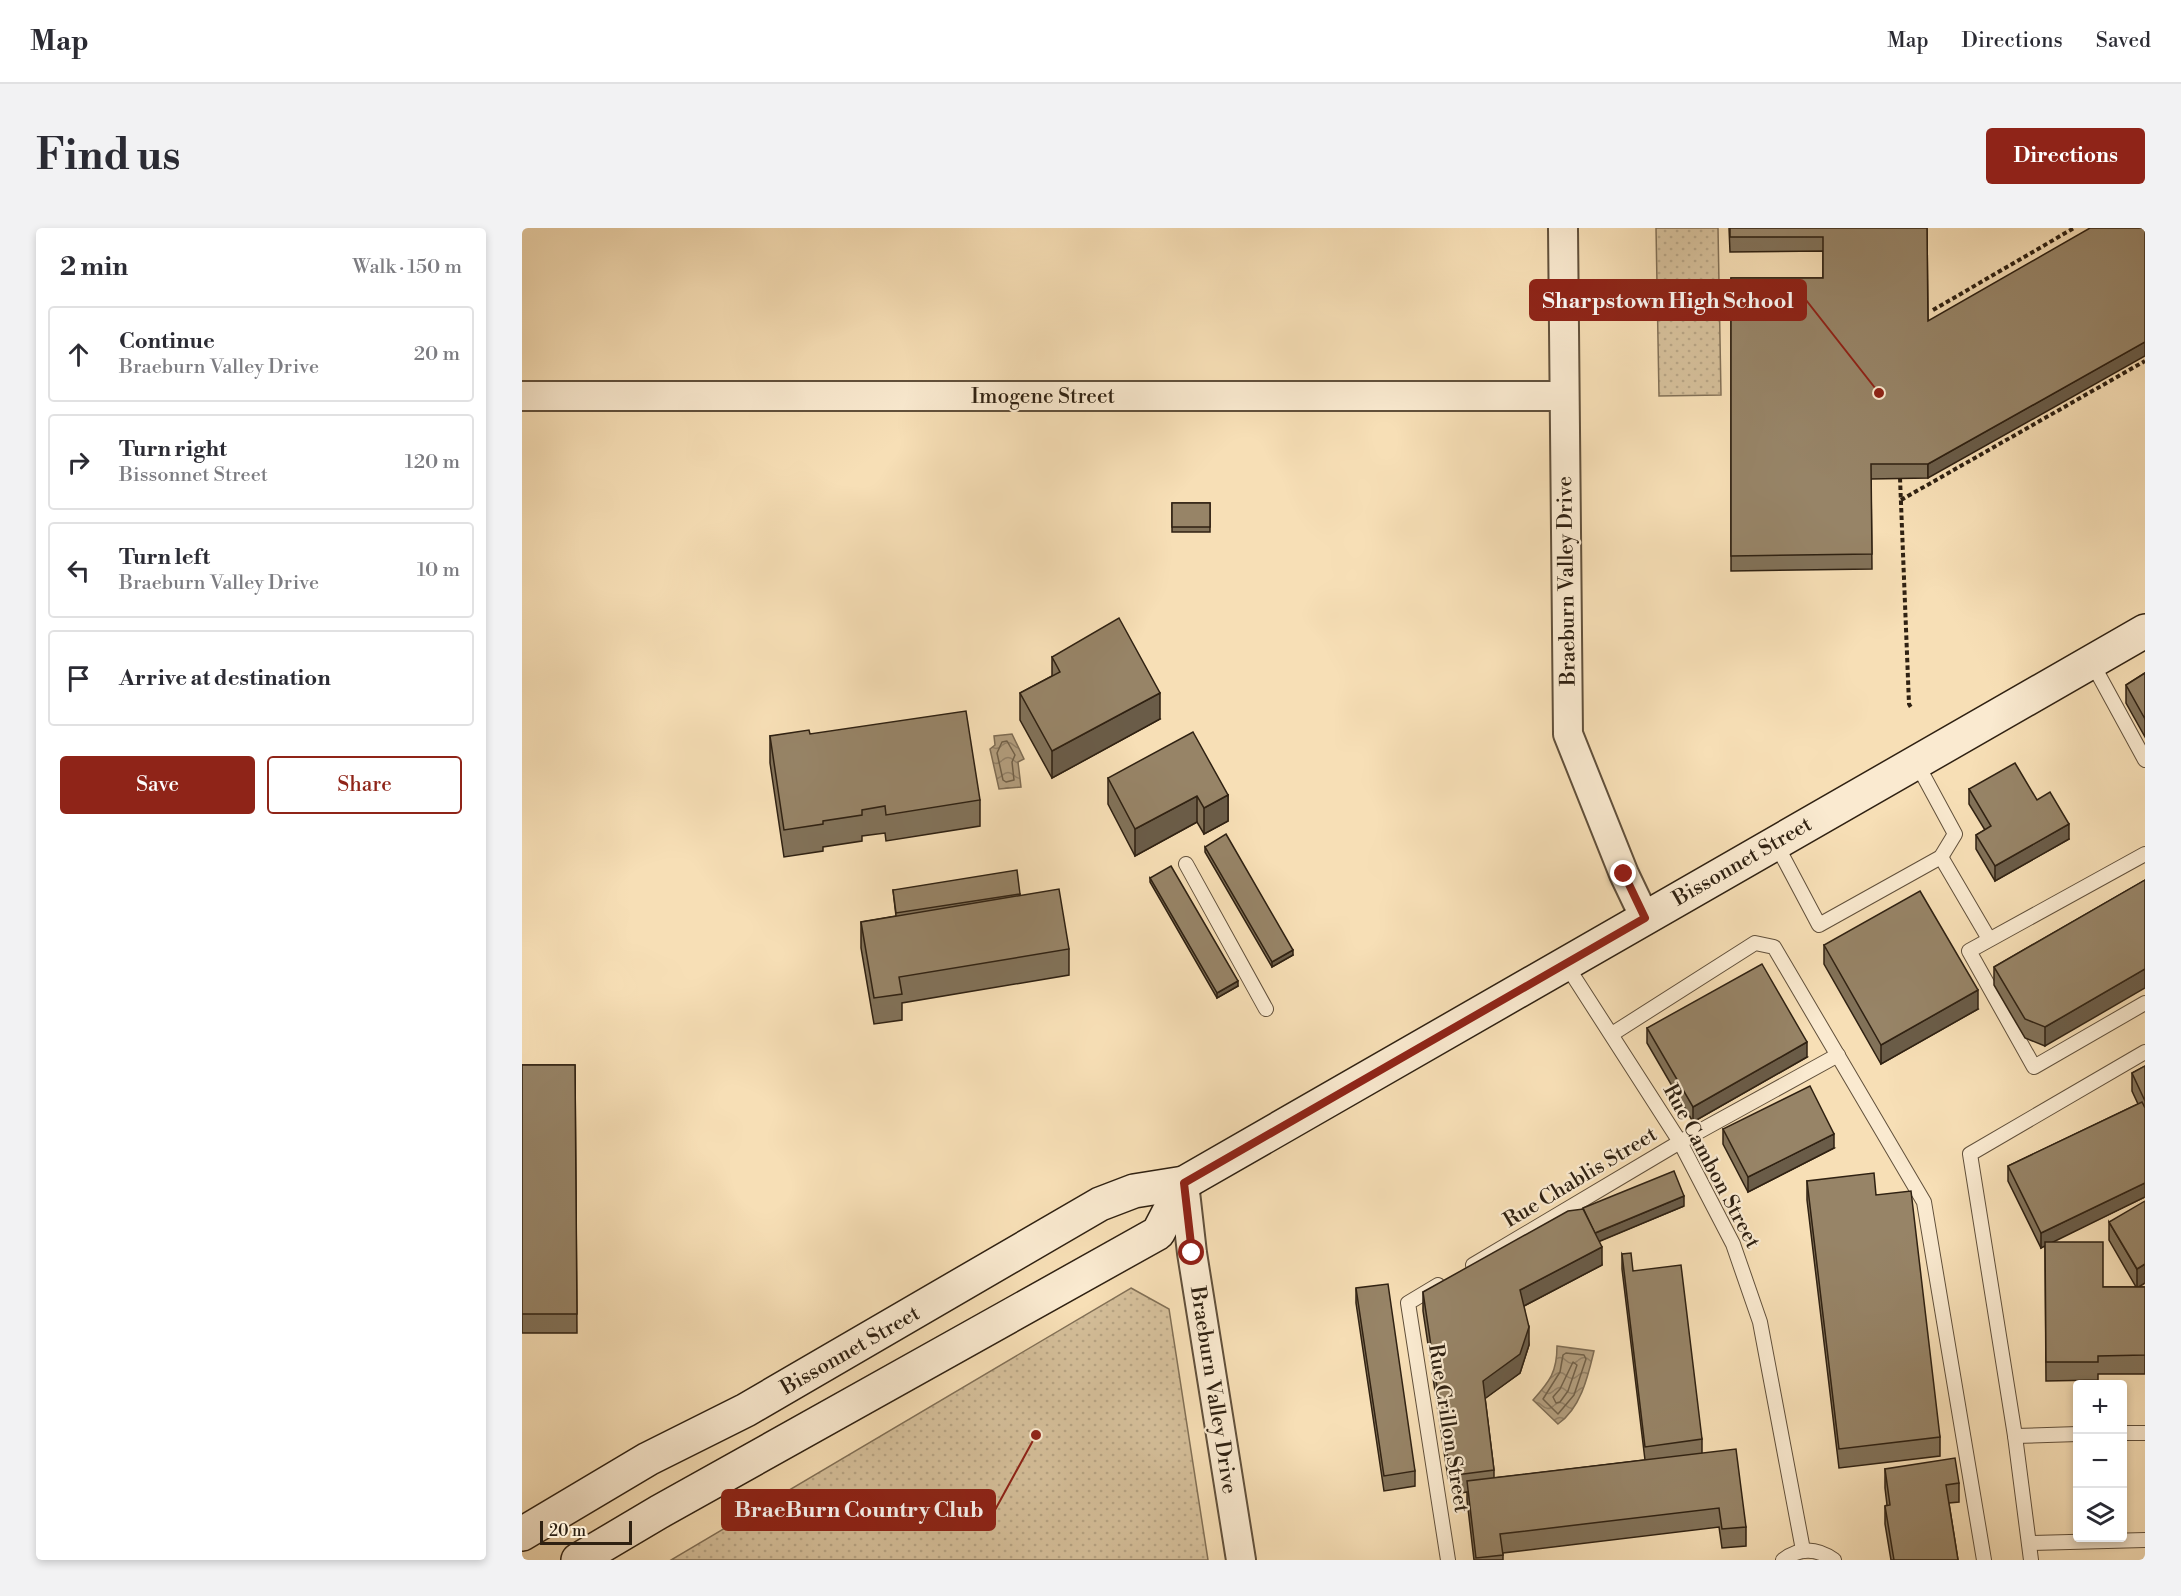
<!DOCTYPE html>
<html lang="en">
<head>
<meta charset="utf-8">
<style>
  :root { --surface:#fff; --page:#f2f2f3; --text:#2b2b33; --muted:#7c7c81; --line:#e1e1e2; --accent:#8f2418 }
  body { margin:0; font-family:"Libre Bodoni",serif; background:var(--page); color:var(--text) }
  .controls { position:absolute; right:18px; bottom:18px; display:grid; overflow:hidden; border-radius:6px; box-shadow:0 3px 9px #0003 }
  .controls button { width:54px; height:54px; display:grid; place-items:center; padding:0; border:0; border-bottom:2px solid var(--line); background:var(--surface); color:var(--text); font:30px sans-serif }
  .scale { position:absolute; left:18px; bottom:15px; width:92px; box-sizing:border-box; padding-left:6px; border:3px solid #2f2112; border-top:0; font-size:16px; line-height:21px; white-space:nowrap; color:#2f2112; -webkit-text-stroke:4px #faead0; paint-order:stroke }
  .stop { position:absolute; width:18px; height:18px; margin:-14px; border:4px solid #8f2418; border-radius:50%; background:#fff }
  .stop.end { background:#8f2418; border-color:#fff; box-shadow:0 2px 6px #0008 }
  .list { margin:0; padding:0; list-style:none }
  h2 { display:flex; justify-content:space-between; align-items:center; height:78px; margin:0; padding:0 24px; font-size:26px }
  h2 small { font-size:20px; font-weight:400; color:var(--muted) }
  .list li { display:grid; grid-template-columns:39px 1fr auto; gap:18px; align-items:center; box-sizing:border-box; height:96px; margin:0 12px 12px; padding:0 12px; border:2px solid var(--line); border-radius:6px }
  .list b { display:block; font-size:22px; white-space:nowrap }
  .list p { margin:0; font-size:20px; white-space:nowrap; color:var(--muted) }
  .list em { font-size:20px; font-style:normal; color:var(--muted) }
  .actions { display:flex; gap:12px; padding:18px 24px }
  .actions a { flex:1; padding:14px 0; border:2px solid var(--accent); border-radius:6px; text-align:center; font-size:21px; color:var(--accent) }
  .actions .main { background:var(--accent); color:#fff }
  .icon { flex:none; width:33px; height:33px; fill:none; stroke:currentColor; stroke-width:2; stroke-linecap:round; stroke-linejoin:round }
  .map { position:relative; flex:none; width:1623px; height:1332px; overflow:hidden; border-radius:6px }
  header { display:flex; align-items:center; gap:36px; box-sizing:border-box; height:84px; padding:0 30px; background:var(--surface); border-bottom:2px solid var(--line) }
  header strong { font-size:28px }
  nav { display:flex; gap:33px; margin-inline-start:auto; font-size:21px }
  .intro { display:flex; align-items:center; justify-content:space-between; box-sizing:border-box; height:144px; padding:0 36px }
  h1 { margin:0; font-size:42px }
  .button { padding:15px 27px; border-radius:6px; background:var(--accent); color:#fff; font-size:21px; font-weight:700 }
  main { display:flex; gap:36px; padding:0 36px }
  aside { flex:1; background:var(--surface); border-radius:6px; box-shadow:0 3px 9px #0003 }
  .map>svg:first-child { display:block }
  .green { fill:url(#green-dots); stroke:#827056; stroke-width:1.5 }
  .water { fill:url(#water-waves); stroke:#7e6c53; stroke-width:1.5 }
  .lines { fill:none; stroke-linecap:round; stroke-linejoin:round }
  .shore { stroke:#716048; stroke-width:1.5 }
  .service-casing { stroke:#61503b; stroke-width:16 }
  .minor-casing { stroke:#61503b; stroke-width:32 }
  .secondary-casing { stroke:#2f2112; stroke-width:36 }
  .path { stroke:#2f2112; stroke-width:4; stroke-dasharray:4.5 3; stroke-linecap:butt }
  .service { stroke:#faead0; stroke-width:14 }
  .minor { stroke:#faead0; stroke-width:28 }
  .secondary { stroke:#faead0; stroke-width:33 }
  .wall { fill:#827259; stroke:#2f2112; stroke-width:1.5 }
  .shaded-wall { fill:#6a5c48; stroke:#2f2112; stroke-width:1.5 }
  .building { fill:#978467; stroke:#2f2112; stroke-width:1.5 }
  .route { stroke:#8f2418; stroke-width:8 }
  .labels { text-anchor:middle; stroke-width:4.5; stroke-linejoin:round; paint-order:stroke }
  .street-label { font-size:21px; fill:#2f2112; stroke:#faead0 }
  .leader { fill:none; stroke:#8f2418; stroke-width:2 }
  .callout-dot { fill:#8f2418; stroke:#faead0; stroke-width:2 }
  .callout { fill:#8f2418; stroke:#8f2418; stroke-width:2 }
  .callout-label { font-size:22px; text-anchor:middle; font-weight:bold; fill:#fff }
</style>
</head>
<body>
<header>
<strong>Map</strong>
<nav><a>Map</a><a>Directions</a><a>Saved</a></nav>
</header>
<div class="intro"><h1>Find us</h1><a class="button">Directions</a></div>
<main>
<aside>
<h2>2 min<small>Walk · 150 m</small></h2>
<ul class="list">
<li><svg class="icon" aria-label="ahead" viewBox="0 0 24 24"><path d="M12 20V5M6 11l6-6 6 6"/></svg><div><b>Continue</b><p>Braeburn Valley Drive</p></div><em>20 m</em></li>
<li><svg class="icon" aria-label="right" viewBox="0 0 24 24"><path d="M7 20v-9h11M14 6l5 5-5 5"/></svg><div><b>Turn right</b><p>Bissonnet Street</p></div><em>120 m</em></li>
<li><svg class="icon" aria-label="left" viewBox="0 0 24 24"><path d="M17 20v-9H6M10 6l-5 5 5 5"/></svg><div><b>Turn left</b><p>Braeburn Valley Drive</p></div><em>10 m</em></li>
<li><svg class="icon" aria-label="arrive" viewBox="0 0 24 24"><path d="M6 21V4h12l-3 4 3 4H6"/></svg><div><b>Arrive at destination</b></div></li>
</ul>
<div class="actions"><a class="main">Save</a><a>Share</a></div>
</aside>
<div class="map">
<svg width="1623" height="1332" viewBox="0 0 1623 1332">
  <defs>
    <pattern id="green-dots" width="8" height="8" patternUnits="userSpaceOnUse" patternTransform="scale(1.5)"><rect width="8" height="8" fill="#d5bf9a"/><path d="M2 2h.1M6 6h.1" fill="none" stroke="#b7a484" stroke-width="1.8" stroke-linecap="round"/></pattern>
    <pattern id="water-waves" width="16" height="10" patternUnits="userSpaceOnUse" patternTransform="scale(1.5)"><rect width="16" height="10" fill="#b39e7e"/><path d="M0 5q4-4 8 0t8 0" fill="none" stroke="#928066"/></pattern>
  </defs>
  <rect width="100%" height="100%" fill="#f7dfb6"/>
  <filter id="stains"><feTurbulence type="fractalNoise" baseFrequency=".00333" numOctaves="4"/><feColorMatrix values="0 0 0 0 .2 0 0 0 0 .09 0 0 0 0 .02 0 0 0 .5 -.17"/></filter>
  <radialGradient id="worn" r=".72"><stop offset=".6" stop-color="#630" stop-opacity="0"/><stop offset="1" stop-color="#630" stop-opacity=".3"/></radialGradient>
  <g class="green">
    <path d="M1134,0H1196L1199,167L1137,168Z"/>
    <path d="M609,1060L647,1081L686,1332H149Z"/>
  </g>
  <g class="water">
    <path d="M490,506L502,531L496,534L499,559L477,561L468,521L473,517L472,508Z"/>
    <path d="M1035,1118L1072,1123C1066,1148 1059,1180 1036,1196L1011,1172C1028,1153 1035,1144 1035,1118Z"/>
  </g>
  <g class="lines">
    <g class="shore">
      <path d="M485,513L493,527L490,534L492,552L484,554L481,552L475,525L480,514Z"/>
      <path d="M1044,1125L1062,1127L1064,1131L1052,1167L1036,1186L1021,1171L1038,1144L1041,1127Z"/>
      <path d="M1051,1134L1055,1137L1046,1163L1038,1174L1034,1175L1031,1169L1038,1161Z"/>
    </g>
    <g class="service-casing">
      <g id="service">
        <path d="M1569,433L1623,532"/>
        <path d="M1253,614L1297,697L1419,629L1433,606L1394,534"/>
        <path d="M1623,626L1447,723L1512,839L1623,775"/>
        <path d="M1419,629L1467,711"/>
        <path d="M664,636L744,781"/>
        <path d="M1043,735L1158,914L1211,1016L1238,1094L1281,1322"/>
        <path d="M1090,806L1233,715L1252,719L1402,974L1462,1332"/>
        <path d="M951,1037L1158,914L1316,827"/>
        <path d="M916,1057L886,1075L926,1332"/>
        <path d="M1600,1205H1623"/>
        <path d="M1493,1208L1556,1206"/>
        <path d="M1507,1315L1623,1312"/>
        <path d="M1261,1332C1278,1319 1295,1320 1312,1332"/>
        <path d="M1509,1332L1493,1208L1448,926L1623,824"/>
      </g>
    </g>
    <g class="minor-casing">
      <g id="minor">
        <path d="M1041,0L1046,506L1102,646L1123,690"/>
        <path d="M0,168H1041"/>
        <path d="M662,955L670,1025L719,1332"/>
      </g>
    </g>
    <g class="secondary-casing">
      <g id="secondary">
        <path d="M0,1306L126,1231L224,1182L578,976L612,963L662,955L1623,403"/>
        <path d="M56,1332L137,1284L636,1005L662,955"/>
      </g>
    </g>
    <g class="path">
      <path d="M1411,82L1552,0"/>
      <path d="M1378,250L1387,476L1390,481"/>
      <path d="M1379,272L1623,133"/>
    </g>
    <use href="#service" class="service"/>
    <use href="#minor" class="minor"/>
    <use href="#secondary" class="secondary"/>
  </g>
  <g class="wall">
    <path d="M1207,0H1405L1406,93V250L1349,251L1350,341L1209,343V50H1301V23L1208,24Z"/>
    <rect x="650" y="275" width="38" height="29"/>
    <path d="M530,429L638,491L530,550L498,492V465L530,448Z"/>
    <path d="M1623,445V509L1604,475V457Z"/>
    <path d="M288,506L458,572V598L364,613L363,605L340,608V613L301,619V623L262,629L248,535V508Z"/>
    <path d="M586,550L706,567V593L682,606L675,594L613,628L586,576Z"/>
    <path d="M1447,561L1515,572L1547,611L1473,653L1454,621V607L1463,602L1447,576Z"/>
    <path d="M683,619L771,727L750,739L683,624Z"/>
    <path d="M628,650L716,758L695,770L628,654Z"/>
    <path d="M1623,652L1523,818L1503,810L1472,757V739Z"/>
    <path d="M371,662L498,666V668L547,721V747L380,775V792L352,796L339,720V694L374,688Z"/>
    <path d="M1302,717L1456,781L1359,836L1302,736Z"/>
    <path d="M1125,800L1285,829L1171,894L1125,815Z"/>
    <path d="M0,837H53L55,1105H0Z"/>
    <path d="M1623,838V969L1529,1014L1581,1059H1614L1587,1012V994L1623,1055L1616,1059H1623V1146H1576V1152L1524,1153L1523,1017L1519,1020L1486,953V938L1616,876L1610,863V845Z"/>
    <path d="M1201,901L1312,920L1226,964L1201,916Z"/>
    <path d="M1285,953L1354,967L1418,1209V1228L1317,1240L1285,972Z"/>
    <path d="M1162,978L1077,1013L1080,1037L1002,1078L1007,1117L998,1145L963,1170L972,1242V1250L1123,1232L1100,1041V1026L1111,1043L1180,1211V1225L1224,1299V1318L1200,1320L1197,1299L981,1325V1332H952L945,1272V1264L934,1266L926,1250L901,1083V1064Z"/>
    <path d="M834,1060L893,1243V1258L862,1263L834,1075Z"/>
    <path d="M1363,1241L1437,1255V1274L1427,1275L1436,1332H1369L1363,1296V1278L1365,1277L1363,1260Z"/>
  </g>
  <g class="shaded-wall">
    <path d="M1623,114V128L1406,250V236Z"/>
    <path d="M638,465V491L530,550V523Z"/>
    <path d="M706,567V593L682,606V580Z"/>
    <path d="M675,568V594L613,628V601Z"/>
    <path d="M1547,596V611L1473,653V638Z"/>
    <path d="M771,722V727L750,739V734Z"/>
    <path d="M1623,741V760L1523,818V799Z"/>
    <path d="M716,753V758L695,770V765Z"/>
    <path d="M1456,762V781L1359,836V817Z"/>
    <path d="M1285,814V829L1171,894V879Z"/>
    <path d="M1312,906V920L1226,964V949Z"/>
    <path d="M1623,955V969L1519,1020V1005Z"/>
    <path d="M1162,968V978L1071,1016V1006Z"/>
    <path d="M1080,1019V1037L998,1080V1062Z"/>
    <path d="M1623,1036V1055L1615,1060V1041Z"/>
    <path d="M1007,1099V1117L998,1145L961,1172V1153Z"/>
  </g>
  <g class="building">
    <path d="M1208,0H1405L1406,93L1568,0H1623V114L1406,236H1349L1350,326L1209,328V50H1301V9H1208Z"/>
    <rect x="650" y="275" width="38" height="24"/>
    <path d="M597,390L638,465L530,523L498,465L538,444L530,429Z"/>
    <path d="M1623,445V491L1604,457Z"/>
    <path d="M444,483L458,572L364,587L363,578L340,582V587L301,593V596L262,602L248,508L287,502L288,506Z"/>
    <path d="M671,504L706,567L682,580L675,568L613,601L586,550Z"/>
    <path d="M1493,535L1515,572L1528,564L1547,596L1473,638L1454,607L1469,598L1447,561Z"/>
    <path d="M704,606L771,722L750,734L683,619Z"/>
    <path d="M649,638L716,753L695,765L628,650Z"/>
    <path d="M495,642L498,666L374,685L371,662Z"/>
    <path d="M1623,652V741L1523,799L1503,791L1472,739Z"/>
    <path d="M537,661L547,721L377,749L380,766L352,770L339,694Z"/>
    <path d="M1398,663L1456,762L1359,817L1302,717Z"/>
    <path d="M1240,736L1285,814L1171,879L1125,800Z"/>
    <path d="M0,837H53L55,1086H0Z"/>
    <path d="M1623,838V873L1610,845Z"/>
    <path d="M1288,858L1312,906L1226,949L1201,901Z"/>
    <path d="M1620,874L1623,880V955L1519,1005L1486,938Z"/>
    <path d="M1152,943L1162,968L1073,1005L1061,980Z"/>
    <path d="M1352,945L1354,967L1389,963L1418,1209L1317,1221L1285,953Z"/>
    <path d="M1623,973V1036L1615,1041L1587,994Z"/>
    <path d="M1061,981L1080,1019L998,1062L1007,1099L998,1126L961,1153L972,1242L934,1247L926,1232L901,1064L1046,983Z"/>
    <path d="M1523,1014H1581V1059H1623V1127L1576,1128V1134H1524Z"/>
    <path d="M1109,1025L1111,1043L1159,1037L1180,1211L1123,1219L1100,1026Z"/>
    <path d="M866,1056L893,1243L862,1248L834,1060Z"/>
    <path d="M1214,1221L1224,1299L1200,1301L1197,1280L978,1306L981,1327L954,1330L945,1253Z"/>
    <path d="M1433,1230L1437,1255L1424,1257L1436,1332H1372L1363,1278L1368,1277L1363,1241Z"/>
  </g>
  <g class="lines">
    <path class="route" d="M670,1025L662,955L1123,690L1102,646"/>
  </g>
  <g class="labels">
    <g class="street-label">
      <text x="521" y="175">Imogene Street</text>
      <text transform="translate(1044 353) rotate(-91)" y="7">Braeburn Valley Drive</text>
      <text transform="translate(1220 633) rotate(-30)" y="7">Bissonnet Street</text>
      <text transform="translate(1190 938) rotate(62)" y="7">Rue Cambon Street</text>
      <text transform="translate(1058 949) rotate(-31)" y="7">Rue Chablis Street</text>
      <text transform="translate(328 1122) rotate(-30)" y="7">Bissonnet Street</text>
      <text transform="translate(692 1162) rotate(81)" y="7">Braeburn Valley Drive</text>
      <text transform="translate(927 1200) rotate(81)" y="7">Rue Crillon Street</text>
    </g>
  </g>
  <path class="leader" d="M1357 165L1284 72M514 1207L473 1282"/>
  <g class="callout-dot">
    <circle cx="1357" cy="165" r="6"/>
    <circle cx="514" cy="1207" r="6"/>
  </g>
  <g class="callout">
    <rect x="1008" y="52" width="276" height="40" rx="6"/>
    <rect x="200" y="1262" width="273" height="40" rx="6"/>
  </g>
  <g class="callout-label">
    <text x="1146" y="80">Sharpstown High School</text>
    <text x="337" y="1289">BraeBurn Country Club</text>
  </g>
  <rect width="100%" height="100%" filter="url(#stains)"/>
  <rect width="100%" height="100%" fill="url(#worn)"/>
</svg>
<div class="controls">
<button>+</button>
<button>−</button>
<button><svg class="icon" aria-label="layers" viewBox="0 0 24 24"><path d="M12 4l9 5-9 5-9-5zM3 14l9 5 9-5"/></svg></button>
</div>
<div class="scale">20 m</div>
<div class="stop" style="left:670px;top:1025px"></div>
<div class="stop end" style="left:1102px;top:646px"></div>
</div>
</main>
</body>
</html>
